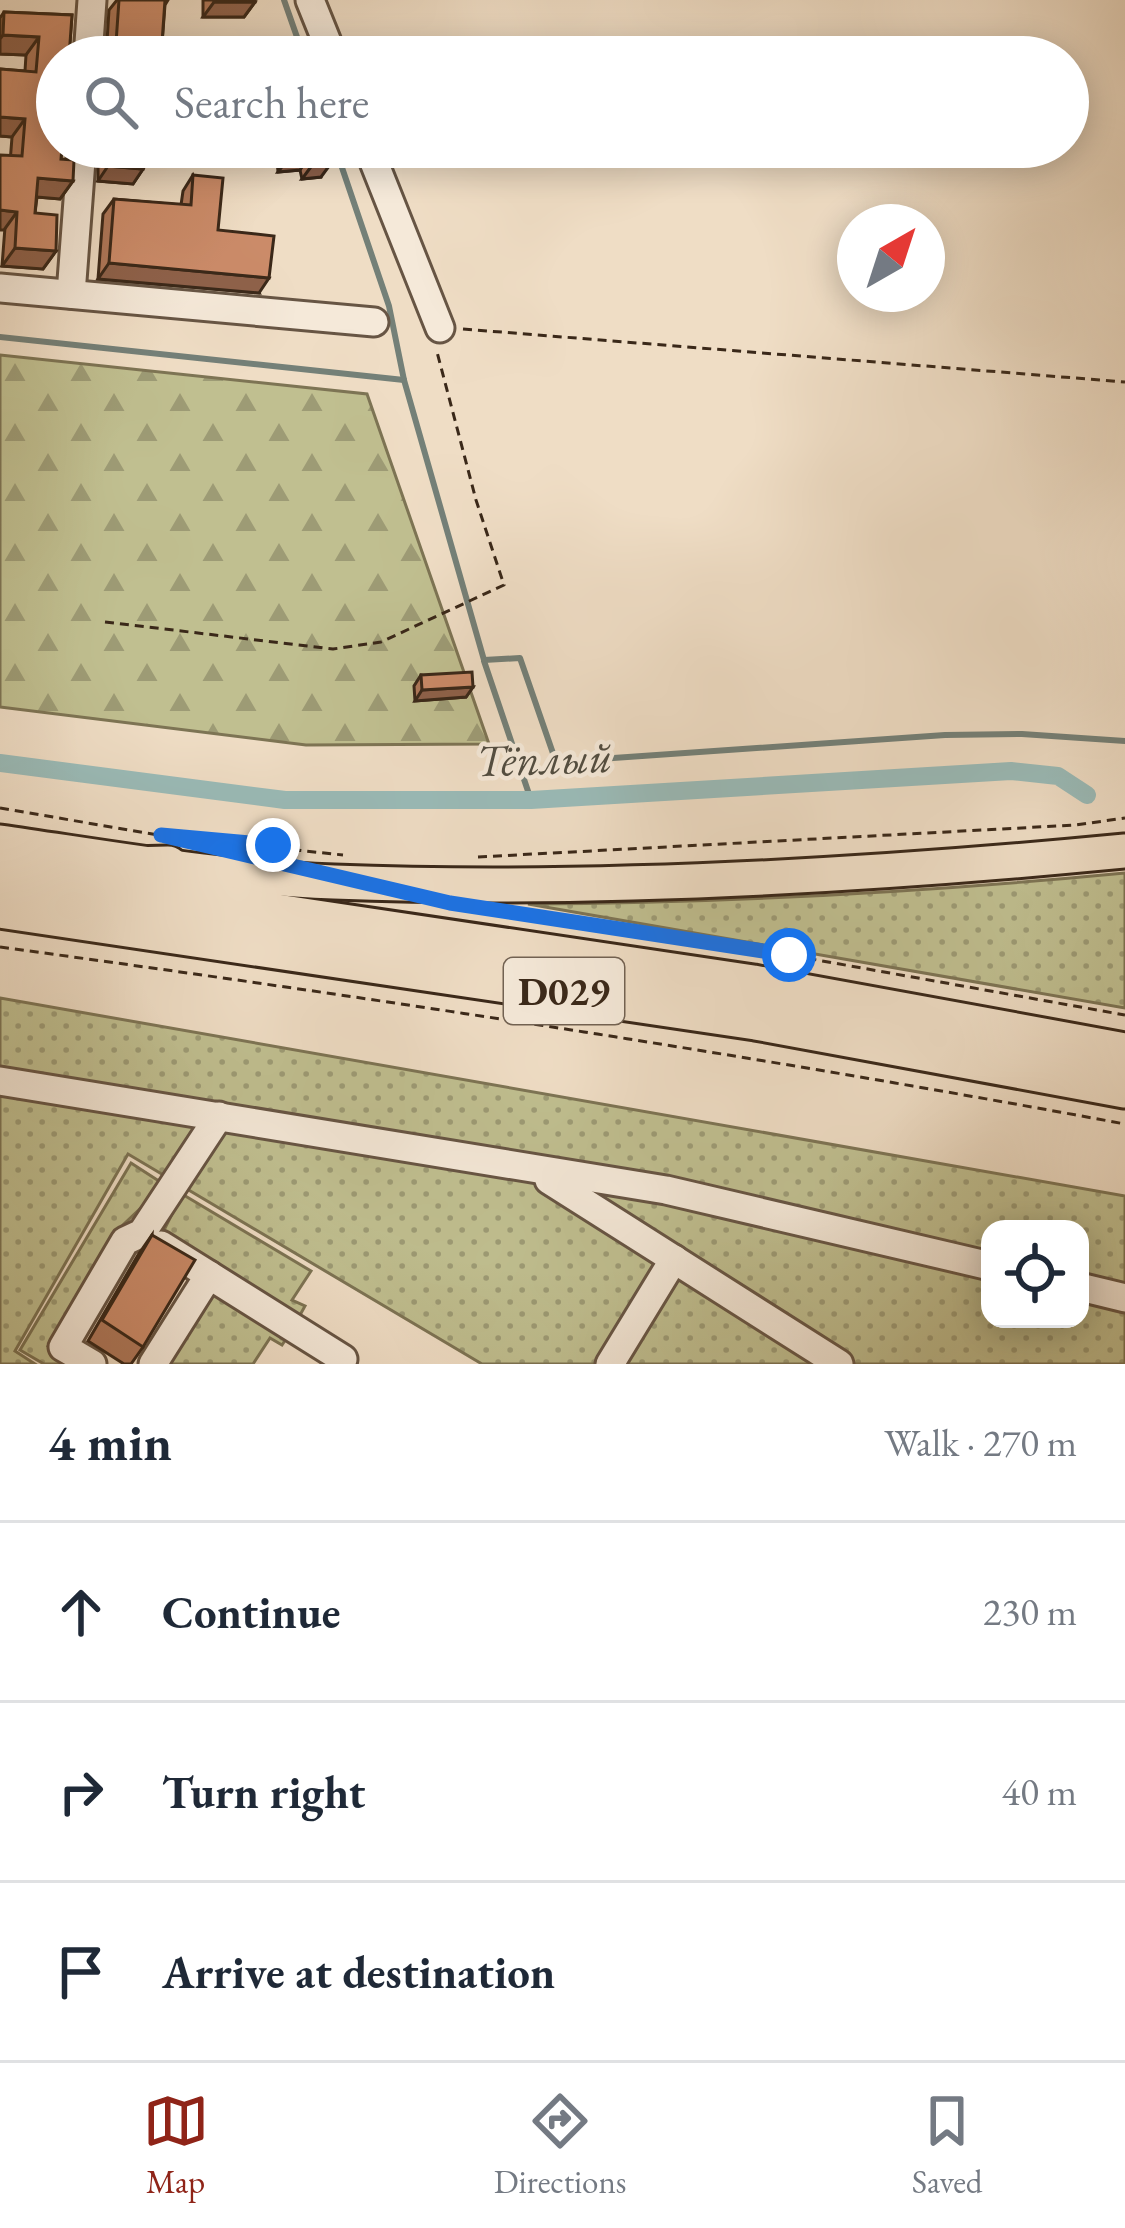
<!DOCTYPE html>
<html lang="en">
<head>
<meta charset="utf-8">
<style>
  :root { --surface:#fff; --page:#f6f6f7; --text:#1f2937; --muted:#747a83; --line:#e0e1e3; --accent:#8f2418 }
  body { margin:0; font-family:"EB Garamond",serif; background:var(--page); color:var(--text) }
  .controls { position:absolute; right:36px; bottom:36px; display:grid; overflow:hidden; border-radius:24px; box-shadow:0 6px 30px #0003 }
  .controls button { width:108px; height:108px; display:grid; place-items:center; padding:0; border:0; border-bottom:3px solid var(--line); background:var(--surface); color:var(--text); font:60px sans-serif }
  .compass { position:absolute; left:837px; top:204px; width:108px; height:108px; border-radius:50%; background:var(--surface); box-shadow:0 6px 30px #0003; rotate:39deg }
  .stop { position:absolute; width:36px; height:36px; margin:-27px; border:9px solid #1a73e8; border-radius:50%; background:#fff }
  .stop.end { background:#1a73e8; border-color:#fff; box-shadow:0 3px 12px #0008 }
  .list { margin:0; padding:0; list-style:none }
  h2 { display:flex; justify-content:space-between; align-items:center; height:156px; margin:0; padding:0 48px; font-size:51px }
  h2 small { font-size:39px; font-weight:400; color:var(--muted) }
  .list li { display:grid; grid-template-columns:78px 1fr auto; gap:36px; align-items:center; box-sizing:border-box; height:180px; padding:0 48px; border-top:3px solid var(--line) }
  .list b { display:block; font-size:45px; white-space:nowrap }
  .list em { font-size:39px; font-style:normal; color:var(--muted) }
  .icon { flex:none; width:66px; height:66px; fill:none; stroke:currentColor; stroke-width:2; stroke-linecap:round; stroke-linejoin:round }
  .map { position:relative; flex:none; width:1125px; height:1364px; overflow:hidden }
  .search { position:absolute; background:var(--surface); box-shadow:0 6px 30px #0003; left:36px; right:36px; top:36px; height:132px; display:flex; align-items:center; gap:30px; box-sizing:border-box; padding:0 42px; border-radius:66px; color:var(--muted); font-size:45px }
  .sheet { height:696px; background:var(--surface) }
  nav { display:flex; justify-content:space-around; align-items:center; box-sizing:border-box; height:168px; border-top:3px solid var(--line); background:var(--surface); font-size:33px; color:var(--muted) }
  nav a { display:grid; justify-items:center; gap:6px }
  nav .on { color:var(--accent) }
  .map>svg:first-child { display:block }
  .grass { fill:url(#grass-dots); stroke:#7d7454; stroke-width:3; fill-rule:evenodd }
  .forest { fill:url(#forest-firs); stroke:#7d7454; stroke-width:3 }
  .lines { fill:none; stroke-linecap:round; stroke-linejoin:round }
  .stream { stroke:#748078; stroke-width:6 }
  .canal { stroke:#9abbb8; stroke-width:18 }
  .minor-casing { stroke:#675544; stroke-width:33 }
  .major-casing { stroke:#3a2819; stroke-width:39 }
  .highway-casing { stroke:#3a2819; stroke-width:45 }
  .path { stroke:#3a2819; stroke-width:3; stroke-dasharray:9 6; stroke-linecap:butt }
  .minor { stroke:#f5e9d9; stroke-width:27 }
  .major { stroke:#efddc5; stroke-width:33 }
  .highway { stroke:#efddc5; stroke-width:39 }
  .wall { fill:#af785a; stroke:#3a2819; stroke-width:3 }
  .shaded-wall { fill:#8e614a; stroke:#3a2819; stroke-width:3 }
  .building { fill:#cb8b69; stroke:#3a2819; stroke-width:3 }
  .route { stroke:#1a73e8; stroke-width:15 }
  .labels { text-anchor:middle; stroke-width:9; stroke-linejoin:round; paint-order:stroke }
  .shield { fill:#f5e9d9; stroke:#726253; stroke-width:3 }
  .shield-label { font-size:39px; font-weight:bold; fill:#3a2819 }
  .water-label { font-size:45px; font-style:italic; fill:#524d41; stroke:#f5e9d9 }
</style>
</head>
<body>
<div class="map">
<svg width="1125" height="1364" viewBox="0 0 1125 1364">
  <defs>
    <pattern id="grass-dots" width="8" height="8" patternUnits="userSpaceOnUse" patternTransform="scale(3)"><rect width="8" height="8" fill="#c0bf90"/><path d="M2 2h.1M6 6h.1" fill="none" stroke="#9d9b75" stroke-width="1.8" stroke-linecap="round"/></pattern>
    <pattern id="forest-firs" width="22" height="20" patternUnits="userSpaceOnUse" patternTransform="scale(3)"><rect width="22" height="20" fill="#c0bf90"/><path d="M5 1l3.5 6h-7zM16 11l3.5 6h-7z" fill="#9d9b75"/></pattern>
  </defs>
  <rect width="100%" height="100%" fill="#efddc5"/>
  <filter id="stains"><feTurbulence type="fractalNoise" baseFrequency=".00167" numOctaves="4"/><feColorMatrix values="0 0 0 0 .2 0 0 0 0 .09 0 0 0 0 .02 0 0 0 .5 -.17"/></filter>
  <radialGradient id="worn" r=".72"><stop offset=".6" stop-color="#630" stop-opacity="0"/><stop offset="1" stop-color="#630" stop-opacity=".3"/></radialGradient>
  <g class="grass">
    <path d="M1125,873V1008L528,904C728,903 926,892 1125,873Z"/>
    <path d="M0,998L1125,1196V1364H482L128,1154L15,1351L35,1364H0ZM990,1229H1080V1319H990Z"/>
    <path d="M131,1163L165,1185L123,1225L48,1346L77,1364H44L20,1350Z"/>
    <path d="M182,1194L311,1271L292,1300L305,1306L299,1317L162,1234Z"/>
    <path d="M213,1288L286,1339L282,1345L270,1338L253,1364H162Z"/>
  </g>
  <path class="forest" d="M0,355L367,394L489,744L306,745L0,707Z"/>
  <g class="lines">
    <g class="stream">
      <path d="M284,0L304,57"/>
      <path d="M335,147L389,306L404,380L484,660L520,658L556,762L945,735L1022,734L1125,741"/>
      <path d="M0,337L404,380"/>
      <path d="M484,661L531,800"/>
    </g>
    <path class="canal" d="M0,763L285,800H531L1011,771L1058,776L1087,795"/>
    <g class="minor-casing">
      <g id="minor">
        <path d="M310,0L333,57"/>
        <path d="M88,57L92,0"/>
        <path d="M368,147L440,328"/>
        <path d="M0,288L374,322"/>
        <path d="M71,294L82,147"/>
        <path d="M0,1081L666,1190L990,1266"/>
        <path d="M549,1180L839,1364"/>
        <path d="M209,1275L343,1359"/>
        <path d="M1080,1287L1125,1298"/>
        <path d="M92,1364L63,1347L125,1241L142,1233L219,1116"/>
        <path d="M153,1364L209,1275L161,1245"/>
        <path d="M610,1364L674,1259"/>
      </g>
    </g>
    <g class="major-casing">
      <path id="major" d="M0,842C111,858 223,878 334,882C594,892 866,876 1125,851"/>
    </g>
    <g class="highway-casing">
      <g id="highway">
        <path d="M90,868L168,866"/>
        <path d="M0,873L753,985L1125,1053"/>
        <path d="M0,908L756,1020L1125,1088"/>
      </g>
    </g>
    <g class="path">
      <path d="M463,329L1125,382"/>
      <path d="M105,622L333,649L381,642L504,585L476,500L437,352"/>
      <path d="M0,808L164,836"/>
      <path d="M173,837L343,855"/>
      <path d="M478,857L1076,825L1125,818"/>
      <path d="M511,912L789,955L1125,1015"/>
      <path d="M0,947C376,998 752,1055 1125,1124"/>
    </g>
    <use href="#minor" class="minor"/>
    <use href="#major" class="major"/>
    <use href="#highway" class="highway"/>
  </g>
  <g class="wall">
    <path d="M117,0H168L165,5L161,57H106L109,10Z"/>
    <path d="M203,0H255V2L244,17H203Z"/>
    <path d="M4,12L72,15L61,159L73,181L60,199L37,197L35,213L56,251L43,269L2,266L12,137L0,136V69L25,71L26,55L0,54V18Z"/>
    <path d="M98,147H144L143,169L133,184L98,181Z"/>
    <path d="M276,147H327L321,177L302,179L300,170L278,172Z"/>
    <path d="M193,175L218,230L259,293L98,279L103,214L114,199L181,205L183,191Z"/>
    <path d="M421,675L473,687L466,697L415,701L414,686Z"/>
    <path d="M152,1235L143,1347L131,1364H124L88,1341L138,1255Z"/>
  </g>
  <g class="shaded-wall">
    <path d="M214,2H255L244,17H203Z"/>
    <path d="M3,35L39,37L26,55L0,54V39Z"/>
    <path d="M0,117L25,119L12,137L0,136Z"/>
    <path d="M310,155L300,170L278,172L289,157Z"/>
    <path d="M332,162L321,177L302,179L313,164Z"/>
    <path d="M108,166L143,169L133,184L98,181Z"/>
    <path d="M38,178L73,181L60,199L25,196Z"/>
    <path d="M0,210L17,212L4,230H0Z"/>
    <path d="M15,248L56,251L43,269L2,266Z"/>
    <path d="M109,263L269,278L259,293L98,279Z"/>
    <path d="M473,687L466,697L415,701L422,690Z"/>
  </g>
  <g class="building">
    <path d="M119,0H165L161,57H111L116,43Z"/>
    <rect x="214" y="0" width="41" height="2"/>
    <path d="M4,12L72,15L69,57H57V147H62L61,159L74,160L73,181L38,178L35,213L57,215L56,251L15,248L17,212L0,210V155L22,156L25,119L0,117V69L36,72L39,37L3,35Z"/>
    <path d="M248,47L278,49V57H248Z"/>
    <path d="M108,147H144L143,169L108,166Z"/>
    <path d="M288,147H327L332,162L313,164L310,155L289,157Z"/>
    <path d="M193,175L223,178L218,230L274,236L269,278L109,263L114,199L191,205Z"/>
    <path d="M472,672L473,687L422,690L421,675Z"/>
    <path d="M152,1235L195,1260L143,1347L102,1320Z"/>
  </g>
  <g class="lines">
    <path class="route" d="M273,845L161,835L450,903L789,955"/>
  </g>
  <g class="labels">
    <rect class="shield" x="504" y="958" width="120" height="66" rx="9"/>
    <g class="shield-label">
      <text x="564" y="1005">D029</text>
    </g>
    <g class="water-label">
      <text transform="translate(544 758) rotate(-2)" y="16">Тёплый</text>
    </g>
  </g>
  <rect width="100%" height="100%" filter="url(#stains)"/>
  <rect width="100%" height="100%" fill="url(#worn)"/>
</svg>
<div class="controls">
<button><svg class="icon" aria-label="locate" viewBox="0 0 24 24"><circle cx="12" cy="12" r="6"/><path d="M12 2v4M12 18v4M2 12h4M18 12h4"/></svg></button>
</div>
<svg class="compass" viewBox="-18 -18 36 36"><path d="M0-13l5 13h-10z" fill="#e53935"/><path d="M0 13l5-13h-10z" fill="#747a83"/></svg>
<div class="stop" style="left:789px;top:955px"></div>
<div class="stop end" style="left:273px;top:845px"></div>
<div class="search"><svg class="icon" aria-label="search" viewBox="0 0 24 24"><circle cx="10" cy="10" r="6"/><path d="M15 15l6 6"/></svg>Search here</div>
</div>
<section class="sheet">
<h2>4 min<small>Walk · 270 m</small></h2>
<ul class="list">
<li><svg class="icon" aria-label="ahead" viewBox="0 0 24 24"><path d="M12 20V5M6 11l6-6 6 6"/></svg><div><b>Continue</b></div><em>230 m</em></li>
<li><svg class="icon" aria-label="right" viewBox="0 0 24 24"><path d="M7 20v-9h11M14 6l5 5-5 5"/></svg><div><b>Turn right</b></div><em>40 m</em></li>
<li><svg class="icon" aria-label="arrive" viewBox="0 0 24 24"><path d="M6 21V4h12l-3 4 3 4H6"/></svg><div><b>Arrive at destination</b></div></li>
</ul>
</section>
<nav>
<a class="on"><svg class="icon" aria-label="map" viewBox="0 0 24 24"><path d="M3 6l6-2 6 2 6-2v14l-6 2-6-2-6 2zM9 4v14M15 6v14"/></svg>Map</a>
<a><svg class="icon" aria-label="directions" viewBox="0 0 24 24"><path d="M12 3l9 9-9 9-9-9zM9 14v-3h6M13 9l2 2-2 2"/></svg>Directions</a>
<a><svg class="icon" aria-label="saved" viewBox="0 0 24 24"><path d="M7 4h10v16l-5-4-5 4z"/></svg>Saved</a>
</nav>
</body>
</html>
